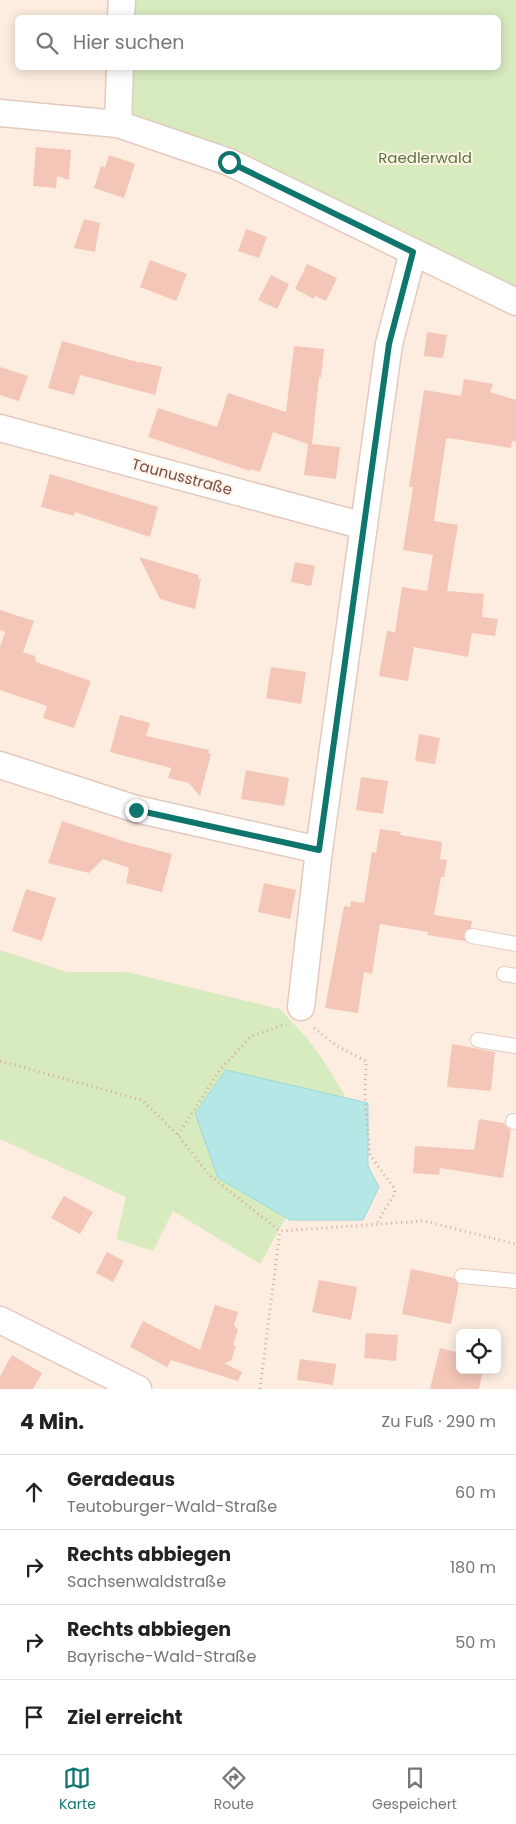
<!DOCTYPE html>
<html lang="de">
<head>
<meta charset="utf-8">
<style>
  :root { --surface:#fff; --page:#f2f2f2; --text:#222; --muted:#767676; --line:#e0e0e0; --accent:#0f766e }
  body { margin:0; font-family:Poppins,sans-serif; background:var(--page); color:var(--text) }
  .controls { position:absolute; right:15px; bottom:15px; display:grid; overflow:hidden; border-radius:8px; box-shadow:0 2px 12px #0003 }
  .controls button { width:45px; height:45px; display:grid; place-items:center; padding:0; border:0; border-bottom:1px solid var(--line); background:var(--surface); color:var(--text); font:25px sans-serif }
  .stop { position:absolute; width:15px; height:15px; margin:-11px; border:4px solid #0f766e; border-radius:50%; background:#fff }
  .stop.end { background:#0f766e; border-color:#fff; box-shadow:0 1px 5px #0008 }
  .list { margin:0; padding:0; list-style:none }
  h2 { display:flex; justify-content:space-between; align-items:center; height:65px; margin:0; padding:0 20px; font-size:21px }
  h2 small { font-size:16px; font-weight:400; color:var(--muted) }
  .list li { display:grid; grid-template-columns:32px 1fr auto; gap:15px; align-items:center; box-sizing:border-box; height:75px; padding:0 20px; border-top:1px solid var(--line) }
  .list b { display:block; font-size:19px; white-space:nowrap }
  .list p { margin:0; font-size:16px; white-space:nowrap; color:var(--muted) }
  .list em { font-size:16px; font-style:normal; color:var(--muted) }
  .icon { flex:none; width:28px; height:28px; fill:none; stroke:currentColor; stroke-width:2; stroke-linecap:round; stroke-linejoin:round }
  .map { position:relative; flex:none; width:516px; height:1389px; overflow:hidden }
  .search { position:absolute; background:var(--surface); box-shadow:0 2px 12px #0003; left:15px; right:15px; top:15px; height:55px; display:flex; align-items:center; gap:12px; box-sizing:border-box; padding:0 18px; border-radius:8px; color:var(--muted); font-size:19px }
  .sheet { height:365px; background:var(--surface) }
  nav { display:flex; justify-content:space-around; align-items:center; box-sizing:border-box; height:70px; border-top:1px solid var(--line); background:var(--surface); font-size:14px; color:var(--muted) }
  nav a { display:grid; justify-items:center; gap:2px }
  nav .on { color:var(--accent) }
  .map>svg:first-child { display:block }
  .green { fill:#d7ebbf }
  .water { fill:#b5e7e6; stroke:#9ad9d9 }
  .building { fill:#f3c6b7 }
  .lines { fill:none; stroke-linecap:round; stroke-linejoin:round }
  .lane-casing { stroke:#e3cabf; stroke-width:16 }
  .street-casing { stroke:#e3cabf; stroke-width:29 }
  .path { stroke:#d8a99b; stroke-width:3; stroke-dasharray:1 4; stroke-linecap:butt }
  .lane { stroke:#fff; stroke-width:14 }
  .street { stroke:#fff; stroke-width:26 }
  .route { stroke:#0f766e; stroke-width:6 }
  .labels { text-anchor:middle; stroke-width:4; stroke-linejoin:round; paint-order:stroke }
  .park-label { font-size:15px; fill:#56753c; stroke:#fff2e7 }
  .street-label { font-size:15px; fill:#755047; stroke:#fff2e7 }
</style>
</head>
<body>
<div class="map">
<svg width="516" height="1389" viewBox="0 0 516 1389">
  <rect width="100%" height="100%" fill="#fdede0"/>
  <g class="green">
    <path d="M129,0H516V302L125,115L127,68H498V18H129Z"/>
    <path d="M0,950L67,972H127L280,1009L306,1037L323,1060L344,1094L340,1121L260,1264L173,1211L153,1251L116,1239L126,1197L0,1139Z"/>
  </g>
  <path class="water" d="M226,1070L368,1103V1166L379,1187L363,1220H290L218,1178L195,1113Z"/>
  <g class="building">
    <path d="M36,147L71,150L69,180L57,176L56,188L33,186Z"/>
    <path d="M109,155L135,164L124,198L94,188L101,166L105,167Z"/>
    <path d="M84,219L100,223L95,252L74,248Z"/>
    <path d="M246,229L267,237L259,258L238,251Z"/>
    <path d="M150,260L187,274L176,301L140,287Z"/>
    <path d="M307,264L337,278L326,301L315,296L314,299L295,289Z"/>
    <path d="M271,275L289,284L277,309L258,300Z"/>
    <path d="M427,332L447,335L443,358L424,356Z"/>
    <path d="M62,341L141,363V362L162,367L155,395L80,375L74,395L48,388Z"/>
    <path d="M294,346L324,349L321,378L319,377L312,444L340,447L336,479L304,475L308,444L273,432L260,472L250,469V471L148,437L158,408L217,427L228,393L286,412Z"/>
    <path d="M0,367L28,376L19,401L0,395Z"/>
    <path d="M464,379L493,384L490,392L516,400V442L512,441L511,448L448,438L446,439L434,521L458,525L447,591L484,594L482,617L498,619L495,636L472,633L468,657L414,647L408,681L379,676L387,631L395,632L402,587L427,591L433,555L403,550L413,487H409L424,390L461,396Z"/>
    <path d="M50,474L158,507L150,537L75,512L74,516L41,507Z"/>
    <path d="M139,557L199,575L198,579H201L195,609L160,599Z"/>
    <path d="M295,562L315,566L311,586L291,582Z"/>
    <path d="M0,610L34,621L23,652L35,656L36,662L91,681L74,728L43,718L47,706L0,690V647L5,632L0,630Z"/>
    <path d="M271,667L306,672L301,704L266,698Z"/>
    <path d="M120,715L150,723L146,736L209,750L208,753L211,754L200,796L189,783L168,778L171,768L110,752Z"/>
    <path d="M419,734L440,738L435,764L415,761Z"/>
    <path d="M246,770L289,778L284,806L241,799Z"/>
    <path d="M361,777L388,781L383,814L356,810Z"/>
    <path d="M62,821L126,842L172,854L162,892L126,883L129,868L103,859L89,873L48,863Z"/>
    <path d="M380,829L401,832L400,835L442,842L440,859L447,860L444,877H441L434,915L472,921L471,928L466,930L464,934L465,941L427,935L428,932L380,924L372,974L364,972L358,1013L325,1008L344,906L350,907L351,901L364,903L372,852L376,853Z"/>
    <path d="M264,883L296,890L290,919L258,912Z"/>
    <path d="M26,889L56,898L42,941L12,931Z"/>
    <path d="M452,1044L495,1052L491,1091L447,1087Z"/>
    <path d="M479,1119L504,1123L507,1127L511,1130L503,1178L440,1168L439,1175L413,1173L415,1146L474,1150Z"/>
    <path d="M64,1196L93,1212L80,1234L51,1218Z"/>
    <path d="M107,1252L124,1261L113,1282L96,1273Z"/>
    <path d="M411,1269L454,1278L459,1284L451,1324L402,1314Z"/>
    <path d="M319,1280L357,1287L351,1320L312,1312Z"/>
    <path d="M215,1305L238,1312L234,1325L238,1330L233,1345L236,1346L231,1361L224,1363L242,1372L238,1381L171,1360L167,1367L130,1347L143,1321L200,1350Z"/>
    <path d="M366,1333L398,1335L396,1361L364,1358Z"/>
    <path d="M440,1348L460,1353V1370H483L479,1389H430Z"/>
    <path d="M12,1355L42,1373L33,1389H0V1376Z"/>
    <path d="M300,1359L336,1364L333,1385L297,1380Z"/>
  </g>
  <g class="lines">
    <g class="lane-casing">
      <g id="lane">
        <path d="M472,936L516,944"/>
        <path d="M504,974L516,976"/>
        <path d="M478,1040L516,1046"/>
        <path d="M513,1121L516,1122"/>
        <path d="M462,1276L516,1281"/>
      </g>
    </g>
    <g class="street-casing">
      <g id="street">
        <path d="M121,18L122,0"/>
        <path d="M0,113L118,124L229,162L516,302"/>
        <path d="M118,124L120,68"/>
        <path d="M0,428L364,526"/>
        <path d="M0,765L136,809L319,850"/>
        <path d="M301,1007L319,850L389,344L413,252"/>
        <path d="M0,1320L138,1389"/>
      </g>
    </g>
    <g class="path">
      <path d="M314,1028L337,1046L366,1061L365,1100L370,1155L394,1188L395,1194L382,1214L377,1224"/>
      <path d="M0,1061L142,1100L178,1135L209,1175L280,1231L424,1221L516,1244"/>
      <path d="M178,1135L219,1071L250,1037L286,1024"/>
      <path d="M260,1389L280,1231"/>
    </g>
    <use href="#lane" class="lane"/>
    <use href="#street" class="street"/>
  </g>
  <g class="lines">
    <path class="route" d="M136,810L319,850L389,344L413,252L229,162"/>
  </g>
  <g class="labels">
    <g class="park-label">
      <text x="425" y="163">Raedlerwald</text>
    </g>
    <g class="street-label">
      <text transform="translate(182 477) rotate(15)" y="5">Taunusstraße</text>
    </g>
  </g>
</svg>
<div class="controls">
<button><svg class="icon" aria-label="locate" viewBox="0 0 24 24"><circle cx="12" cy="12" r="6"/><path d="M12 2v4M12 18v4M2 12h4M18 12h4"/></svg></button>
</div>
<div class="stop" style="left:229px;top:162px"></div>
<div class="stop end" style="left:136px;top:810px"></div>
<div class="search"><svg class="icon" aria-label="search" viewBox="0 0 24 24"><circle cx="10" cy="10" r="6"/><path d="M15 15l6 6"/></svg>Hier suchen</div>
</div>
<section class="sheet">
<h2>4 Min.<small>Zu Fuß · 290 m</small></h2>
<ul class="list">
<li><svg class="icon" aria-label="ahead" viewBox="0 0 24 24"><path d="M12 20V5M6 11l6-6 6 6"/></svg><div><b>Geradeaus</b><p>Teutoburger-Wald-Straße</p></div><em>60 m</em></li>
<li><svg class="icon" aria-label="right" viewBox="0 0 24 24"><path d="M7 20v-9h11M14 6l5 5-5 5"/></svg><div><b>Rechts abbiegen</b><p>Sachsenwaldstraße</p></div><em>180 m</em></li>
<li><svg class="icon" aria-label="right" viewBox="0 0 24 24"><path d="M7 20v-9h11M14 6l5 5-5 5"/></svg><div><b>Rechts abbiegen</b><p>Bayrische-Wald-Straße</p></div><em>50 m</em></li>
<li><svg class="icon" aria-label="arrive" viewBox="0 0 24 24"><path d="M6 21V4h12l-3 4 3 4H6"/></svg><div><b>Ziel erreicht</b></div></li>
</ul>
</section>
<nav>
<a class="on"><svg class="icon" aria-label="map" viewBox="0 0 24 24"><path d="M3 6l6-2 6 2 6-2v14l-6 2-6-2-6 2zM9 4v14M15 6v14"/></svg>Karte</a>
<a><svg class="icon" aria-label="directions" viewBox="0 0 24 24"><path d="M12 3l9 9-9 9-9-9zM9 14v-3h6M13 9l2 2-2 2"/></svg>Route</a>
<a><svg class="icon" aria-label="saved" viewBox="0 0 24 24"><path d="M7 4h10v16l-5-4-5 4z"/></svg>Gespeichert</a>
</nav>
</body>
</html>
